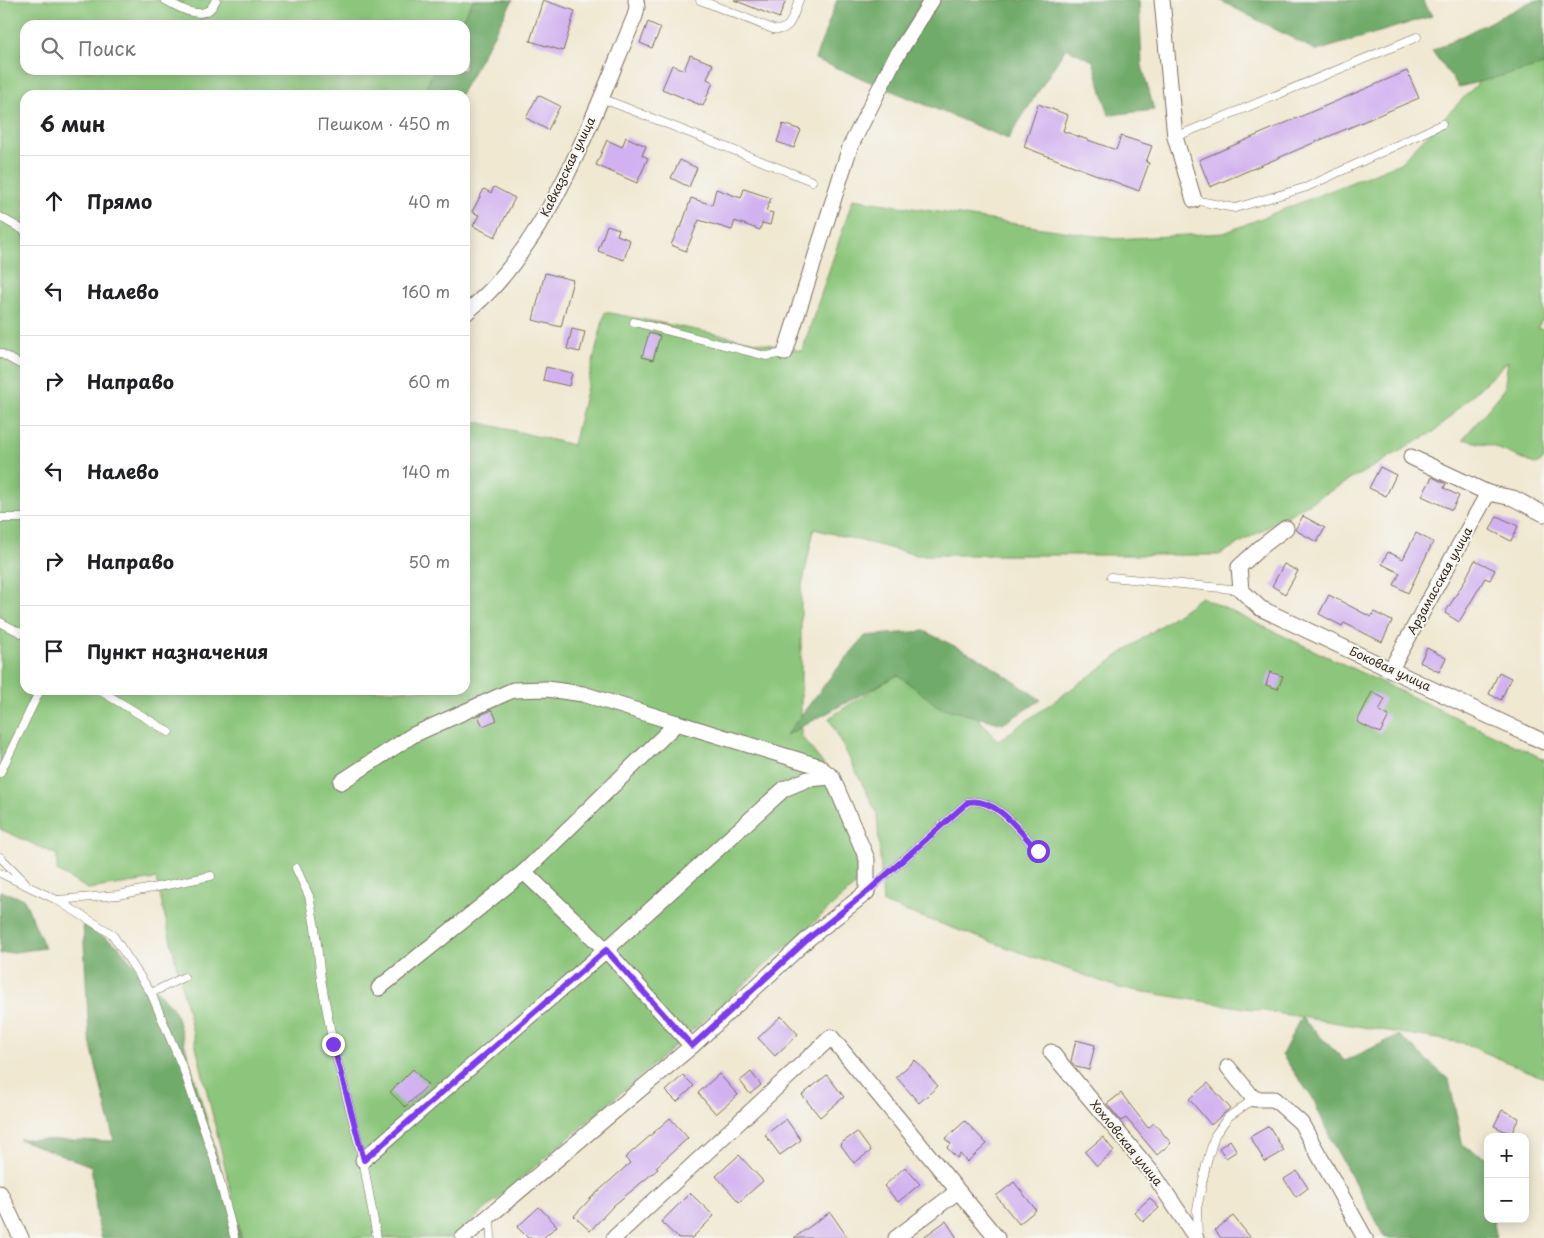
<!DOCTYPE html>
<html lang="ru">
<head>
<meta charset="utf-8">
<style>
  :root { --surface:#fff; --page:#f6f6f6; --text:#202124; --muted:#757577; --line:#e0e0e0 }
  body { margin:0; font-family:"Playpen Sans",sans-serif; background:var(--page); color:var(--text) }
  .controls { position:absolute; right:15px; bottom:15px; display:grid; overflow:hidden; border-radius:10px; box-shadow:0 2px 12px #0003 }
  .controls button { width:45px; height:45px; display:grid; place-items:center; padding:0; border:0; border-bottom:1px solid var(--line); background:var(--surface); color:var(--text); font:25px sans-serif }
  .stop { position:absolute; width:15px; height:15px; margin:-11px; border:4px solid #7c3aed; border-radius:50%; background:#fff }
  .stop.end { background:#7c3aed; border-color:#fff; box-shadow:0 1px 5px #0008 }
  .list { margin:0; padding:0; list-style:none }
  h2 { display:flex; justify-content:space-between; align-items:center; height:65px; margin:0; padding:0 20px; font-size:21px }
  h2 small { font-size:16px; font-weight:400; color:var(--muted) }
  .list li { display:grid; grid-template-columns:32px 1fr auto; gap:15px; align-items:center; box-sizing:border-box; height:90px; padding:0 20px; border-top:1px solid var(--line) }
  .list b { display:block; font-size:19px; white-space:nowrap }
  .list em { font-size:16px; font-style:normal; color:var(--muted) }
  .icon { flex:none; width:28px; height:28px; fill:none; stroke:currentColor; stroke-width:2; stroke-linecap:round; stroke-linejoin:round }
  .map { position:relative; flex:none; width:1544px; height:1238px; overflow:hidden }
  .search { position:absolute; background:var(--surface); box-shadow:0 2px 12px #0003; left:20px; top:20px; width:450px; height:55px; display:flex; align-items:center; gap:12px; box-sizing:border-box; padding:0 18px; border-radius:15px; color:var(--muted); font-size:19px }
  .panel { position:absolute; background:var(--surface); box-shadow:0 2px 12px #0003; left:20px; top:90px; width:450px; height:605px; border-radius:15px }
  .map>svg:first-child { display:block }
  .green { fill:#8cc67b; stroke:#64784c; fill-rule:evenodd }
  .forest { fill:#71ab6b; stroke:#566a44 }
  .building { fill:#d1b1f0 }
  .lines { fill:none; stroke-linecap:round; stroke-linejoin:round }
  .service-casing { stroke:#7a6c5d; stroke-width:9 }
  .minor-casing { stroke:#7a6c5d; stroke-width:17 }
  .service { stroke:#fff; stroke-width:8 }
  .minor { stroke:#fff; stroke-width:15 }
  .route { stroke:#7c3aed; stroke-width:6 }
  .labels { text-anchor:middle; stroke-width:4; stroke-linejoin:round; paint-order:stroke }
  .street-label { font-size:12px; fill:#3b2a1e; stroke:#f6f6f2 }
</style>
</head>
<body>
<div class="map">
<svg width="1544" height="1238" viewBox="0 0 1544 1238">
  <rect width="100%" height="100%" fill="#f6f6f2"/>
  <filter id="ink" filterUnits="userSpaceOnUse"><feTurbulence type="fractalNoise" baseFrequency=".02" numOctaves="2"/><feDisplacementMap in="SourceGraphic" scale="10" xChannelSelector="R" yChannelSelector="G"/><feConvolveMatrix kernelMatrix="1 2 1 2 8 2 1 2 1" color-interpolation-filters="sRGB"/></filter>
  <filter id="wash" filterUnits="userSpaceOnUse"><feTurbulence type="fractalNoise" baseFrequency=".0096" numOctaves="4" result="noise"/><feDisplacementMap in="SourceGraphic" scale="20" xChannelSelector="R" yChannelSelector="G"/><feGaussianBlur stdDeviation="1.12" result="paint"/><feColorMatrix in="noise" values="0 0 0 0 0 0 0 0 0 0 0 0 0 0 0 0 0 1.4 0 .05"/><feComposite in="paint" operator="in"/></filter>
  <g filter="url(#wash)">
    <rect width="100%" height="100%" fill="#f0e8d1"/>
    <g class="green">
      <path d="M0,0H508L457,95H25V690H465V419L573,445L605,312L802,351L853,199L1115,239L1224,233L1400,163L1486,75L1544,43V318L1537,328L1544,329V459L1537,465L1492,446L1463,439L1504,390L1508,361L1435,431L1219,555H917L814,529L801,591V736L829,771L867,875L658,1061L452,1238H242L156,879L88,889L57,871V855L0,829ZM25,25H465V70H25Z"/>
      <path d="M1201,597L1544,759V1078L1463,1043L1120,988L883,903L877,813L829,718L925,656L998,741Z"/>
    </g>
    <g class="forest">
      <path d="M473,0H513L460,95H422L434,70H465V25H459Z"/>
      <path d="M837,0H1139L1142,66L1154,110L1109,115L1093,61L1066,48L1008,139L815,59Z"/>
      <path d="M1219,0H1423L1432,16L1317,51Z"/>
      <path d="M1534,0H1544V65L1459,87L1432,51Z"/>
      <path d="M924,631L983,660L1041,700L1003,724L939,707L898,675L786,735L832,675L865,636Z"/>
      <path d="M0,891L24,899L45,948L0,954Z"/>
      <path d="M83,924L117,945L175,1011L241,1238H102L98,1224L91,1166L19,1139L114,1141L89,1037Z"/>
      <path d="M1301,1017L1345,1061L1399,1035L1449,1080L1463,1146L1488,1158V1219H1493L1497,1238H1386L1333,1144L1313,1099L1282,1055Z"/>
    </g>
    <g id="blocks">
      <g class="building">
        <path d="M543,0L575,11L563,51L530,41Z"/>
        <path d="M734,0H786L779,18Z"/>
        <path d="M648,22L661,28L652,48L640,43Z"/>
        <path d="M690,55L713,64L707,79L713,82L703,106L662,89L672,65L684,70Z"/>
        <path d="M1407,71L1419,98L1210,187L1199,160Z"/>
        <path d="M538,95L560,106L548,130L526,118Z"/>
        <path d="M1038,104L1068,115L1063,131L1116,150L1121,136L1152,146L1146,162L1149,163L1139,191L1024,147Z"/>
        <path d="M783,124L801,130L794,148L777,142Z"/>
        <path d="M626,137L646,146L642,155L648,158L637,183L596,165L607,140L622,147Z"/>
        <path d="M680,160L697,168L689,187L671,178Z"/>
        <path d="M494,187L515,198L495,237L473,226L479,215L472,212L484,189L491,193Z"/>
        <path d="M716,189L741,198L744,189L771,198L766,211L773,213L770,225L762,223L760,230L735,221L732,230L699,220L686,251L671,245L679,227L681,228L691,198L712,205Z"/>
        <path d="M607,225L619,229L617,235L630,240L624,260L598,251Z"/>
        <path d="M545,273L573,280L561,327L533,320Z"/>
        <path d="M572,329L585,332L580,352L567,349Z"/>
        <path d="M649,333L660,336L653,360L642,357Z"/>
        <path d="M546,367L572,373L569,386L543,380Z"/>
        <path d="M1380,467L1396,475L1386,496L1369,488Z"/>
        <path d="M1432,477L1446,484L1444,488L1459,496L1452,510L1422,496Z"/>
        <path d="M1303,516L1325,528L1317,542L1295,530Z"/>
        <path d="M1497,516L1518,526L1511,541L1490,530Z"/>
        <path d="M1416,533L1433,542L1408,593L1394,585L1400,573L1382,564L1388,552L1403,559Z"/>
        <path d="M1475,560L1495,570L1490,580L1485,578L1459,622L1445,613L1464,582Z"/>
        <path d="M1284,564L1298,571L1285,594L1272,586Z"/>
        <path d="M1329,595L1371,617L1374,612L1392,621L1382,642L1344,623L1342,626L1319,614Z"/>
        <path d="M1427,648L1446,658L1439,672L1420,662Z"/>
        <path d="M1270,672L1283,676L1278,689L1266,685Z"/>
        <path d="M1499,672L1511,678L1501,700L1489,694Z"/>
        <path d="M1372,692L1385,699L1379,711L1389,716L1380,733L1357,722Z"/>
        <path d="M492,710L497,720L483,726L478,716Z"/>
        <path d="M781,1016L798,1034L775,1056L758,1038Z"/>
        <path d="M1076,1040L1095,1045L1089,1070L1076,1067L1071,1061Z"/>
        <path d="M915,1060L938,1086L919,1103L896,1077Z"/>
        <path d="M413,1069L428,1085L405,1107L390,1092Z"/>
        <path d="M751,1072L761,1085L750,1094L740,1081Z"/>
        <path d="M719,1074L738,1095L716,1114L698,1093Z"/>
        <path d="M683,1075L694,1086L677,1102L666,1091Z"/>
        <path d="M827,1075L844,1097L820,1117L802,1095Z"/>
        <path d="M1208,1083L1230,1108L1211,1125L1189,1099Z"/>
        <path d="M1121,1093L1148,1128L1154,1123L1171,1143L1157,1155L1126,1118L1121,1121L1107,1104Z"/>
        <path d="M1502,1110L1519,1118L1511,1134L1494,1126Z"/>
        <path d="M670,1118L688,1138L656,1167L658,1169L613,1206L590,1231L574,1216L593,1196L630,1163L625,1158Z"/>
        <path d="M786,1119L801,1140L780,1155L765,1135Z"/>
        <path d="M965,1121L987,1144L967,1162L960,1154L957,1158L947,1148L951,1144L945,1139Z"/>
        <path d="M1269,1126L1284,1151L1265,1162L1250,1137Z"/>
        <path d="M857,1132L871,1151L854,1163L840,1144Z"/>
        <path d="M1103,1137L1114,1151L1097,1166L1085,1152Z"/>
        <path d="M1230,1140L1237,1151L1226,1158L1219,1148Z"/>
        <path d="M739,1155L763,1181L739,1202L716,1176Z"/>
        <path d="M905,1167L920,1184L898,1202L884,1186Z"/>
        <path d="M1297,1171L1308,1188L1296,1197L1284,1179Z"/>
        <path d="M1014,1182L1036,1210L1019,1224L996,1196Z"/>
        <path d="M690,1193L714,1216L692,1238H678L661,1222Z"/>
        <path d="M1150,1198L1159,1208L1143,1222L1134,1212Z"/>
        <path d="M539,1207L557,1226L543,1238H528L517,1227Z"/>
        <path d="M830,1212L848,1238H794Z"/>
        <path d="M1233,1216L1251,1238H1221L1215,1230Z"/>
        <path d="M946,1221L957,1238H922Z"/>
      </g>
    </g>
  </g>
  <g filter="url(#ink)">
    <use href="#blocks" fill-opacity="0" stroke="#7a6c5d" stroke-width="1"/>
    <g class="lines">
      <g class="service-casing">
        <g id="service">
          <path d="M165,0C177,6 196,19 209,10C212,8 214,3 216,0"/>
          <path d="M700,0L773,29C792,33 793,14 799,0"/>
          <path d="M601,98L812,181"/>
          <path d="M1175,137L1417,37"/>
          <path d="M1194,200L1235,208L1307,187L1442,124"/>
          <path d="M0,217L25,231"/>
          <path d="M634,322L766,356L785,353"/>
          <path d="M0,353L25,367"/>
          <path d="M0,518H25"/>
          <path d="M1111,577L1241,590"/>
          <path d="M0,622L25,635"/>
          <path d="M99,690L169,732"/>
          <path d="M0,773L40,690"/>
          <path d="M0,857L25,882"/>
          <path d="M296,868L309,896L315,927L321,979L333,1044L363,1160L377,1238"/>
          <path d="M0,873L57,900L112,934L151,993L184,1071L214,1159L234,1236"/>
          <path d="M867,892L968,802C997,797 1020,832 1038,851"/>
          <path d="M57,900L118,895L211,876"/>
          <path d="M151,993L184,977"/>
          <path d="M490,1216L491,1238"/>
          <path d="M1198,1236L1197,1209L1206,1165L1215,1135L1228,1117L1254,1099"/>
        </g>
      </g>
      <g class="minor-casing">
        <g id="minor">
          <path d="M1162,0L1175,137L1194,200"/>
          <path d="M465,314C476,304 488,294 498,282C563,206 597,107 635,16L637,7L636,0"/>
          <path d="M785,353L850,147L894,60L932,0"/>
          <path d="M1411,457L1488,493L1513,498L1544,514"/>
          <path d="M1286,528L1261,547L1239,567L1241,590L1260,608L1544,742"/>
          <path d="M1391,669L1488,493"/>
          <path d="M677,723L818,766L832,777L867,859V892L809,938L692,1046"/>
          <path d="M341,782L413,735L513,690L547,689L583,694L677,723L524,872L379,988"/>
          <path d="M524,872L606,950L784,789L808,779L832,777"/>
          <path d="M1051,1052L1154,1175L1196,1238"/>
          <path d="M1228,1067L1254,1099H1274L1301,1123L1365,1238"/>
          <path d="M363,1160L606,950L692,1046L463,1238"/>
          <path d="M0,1193L21,1238"/>
          <path d="M614,1238L831,1037L997,1238"/>
          <path d="M896,1238L958,1191"/>
        </g>
      </g>
      <use href="#service" class="service"/>
      <use href="#minor" class="minor"/>
    </g>
  </g>
  <g class="lines" filter="url(#ink)">
    <path class="route" d="M333,1044L364,1160L606,950L692,1046L809,938L867,892L968,802C997,797 1020,832 1038,851"/>
  </g>
  <g class="labels">
    <g class="street-label">
      <text transform="translate(568 167) rotate(-64)" y="4">Кавказская улица</text>
      <text transform="translate(1440 581) rotate(-61)" y="4">Арзамасская улица</text>
      <text transform="translate(1390 669) rotate(25)" y="4">Боковая улица</text>
      <text transform="translate(1126 1143) rotate(51)" y="4">Хохловская улица</text>
    </g>
  </g>
</svg>
<div class="controls">
<button>+</button>
<button>−</button>
</div>
<div class="stop" style="left:1038px;top:851px"></div>
<div class="stop end" style="left:333px;top:1044px"></div>
<div class="search"><svg class="icon" aria-label="search" viewBox="0 0 24 24"><circle cx="10" cy="10" r="6"/><path d="M15 15l6 6"/></svg>Поиск</div>
<section class="panel">
<h2>6 мин<small>Пешком · 450 m</small></h2>
<ul class="list">
<li><svg class="icon" aria-label="ahead" viewBox="0 0 24 24"><path d="M12 20V5M6 11l6-6 6 6"/></svg><div><b>Прямо</b></div><em>40 m</em></li>
<li><svg class="icon" aria-label="left" viewBox="0 0 24 24"><path d="M17 20v-9H6M10 6l-5 5 5 5"/></svg><div><b>Налево</b></div><em>160 m</em></li>
<li><svg class="icon" aria-label="right" viewBox="0 0 24 24"><path d="M7 20v-9h11M14 6l5 5-5 5"/></svg><div><b>Направо</b></div><em>60 m</em></li>
<li><svg class="icon" aria-label="left" viewBox="0 0 24 24"><path d="M17 20v-9H6M10 6l-5 5 5 5"/></svg><div><b>Налево</b></div><em>140 m</em></li>
<li><svg class="icon" aria-label="right" viewBox="0 0 24 24"><path d="M7 20v-9h11M14 6l5 5-5 5"/></svg><div><b>Направо</b></div><em>50 m</em></li>
<li><svg class="icon" aria-label="arrive" viewBox="0 0 24 24"><path d="M6 21V4h12l-3 4 3 4H6"/></svg><div><b>Пункт назначения</b></div></li>
</ul>
</section>
</div>
</body>
</html>
